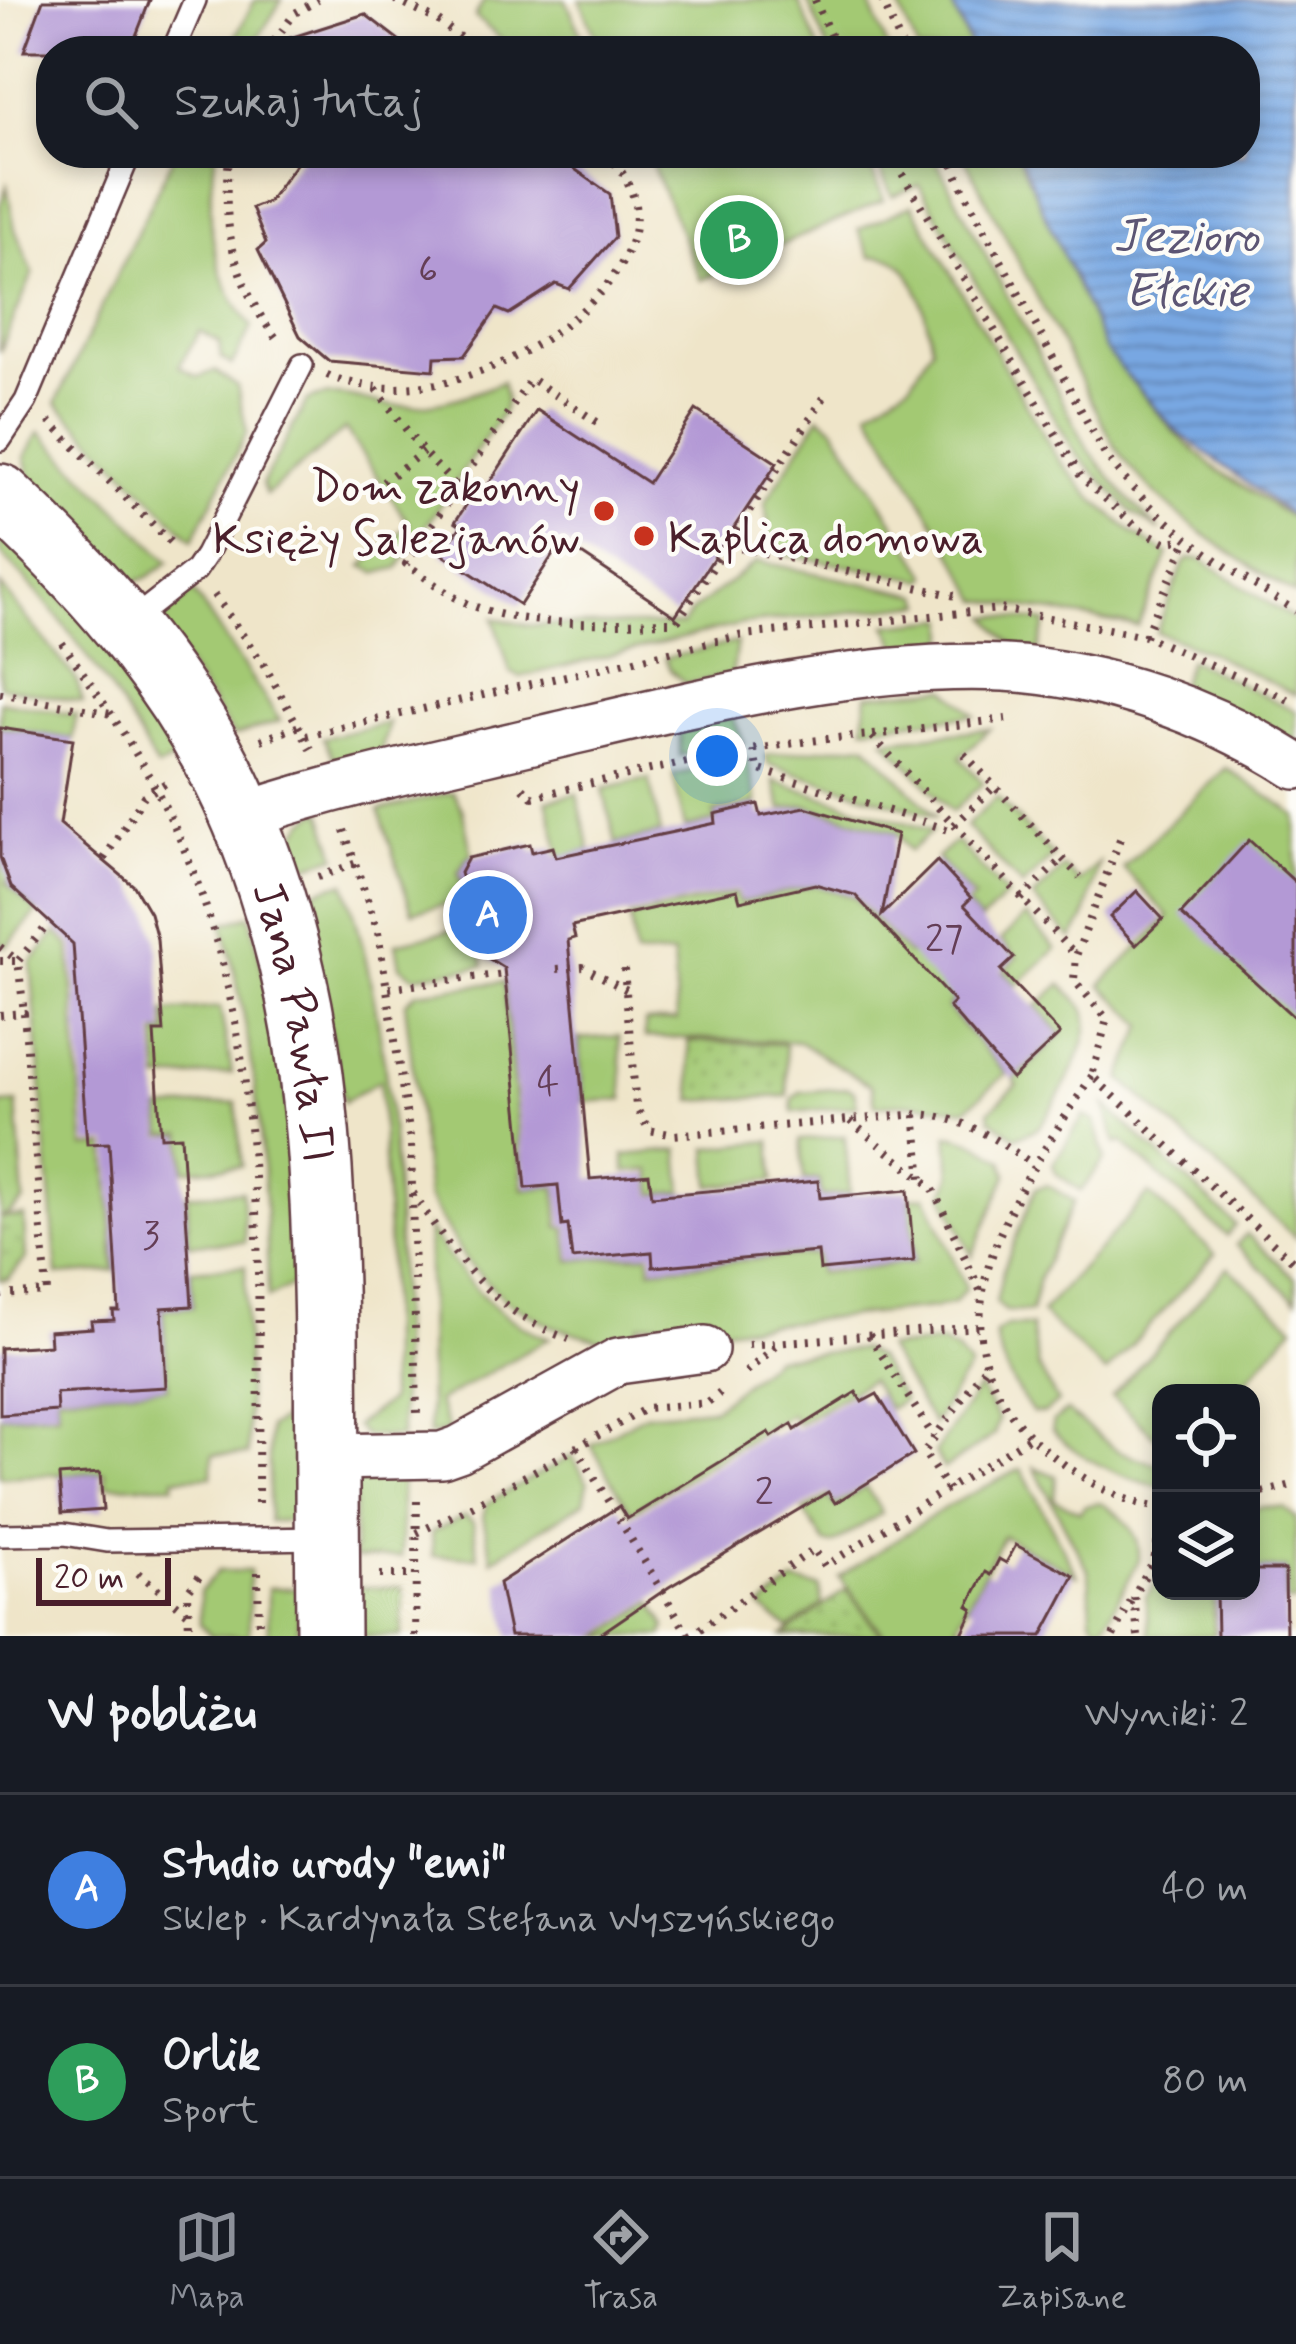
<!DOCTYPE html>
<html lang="pl">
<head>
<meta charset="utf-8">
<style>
  :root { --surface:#171b24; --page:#20242c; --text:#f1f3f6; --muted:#9ea1a6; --line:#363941; --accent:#8c9099 }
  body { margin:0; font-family:Mynerve,sans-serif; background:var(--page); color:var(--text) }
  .controls { position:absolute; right:36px; bottom:36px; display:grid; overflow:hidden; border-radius:24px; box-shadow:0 6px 18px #0003 }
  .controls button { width:108px; height:108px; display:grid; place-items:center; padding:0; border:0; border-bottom:3px solid var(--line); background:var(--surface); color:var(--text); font:60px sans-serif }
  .scale { position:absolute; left:36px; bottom:30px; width:135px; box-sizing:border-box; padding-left:12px; border:6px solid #4a1f2b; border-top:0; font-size:33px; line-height:42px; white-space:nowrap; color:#4a1f2b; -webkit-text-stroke:9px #fdfcf7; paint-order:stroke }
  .you { position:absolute; left:717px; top:756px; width:42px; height:42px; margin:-30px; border:9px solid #fff; border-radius:50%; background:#1a73e8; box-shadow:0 0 0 18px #1a73e833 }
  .badge { display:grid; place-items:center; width:78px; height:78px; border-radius:50%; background:var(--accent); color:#fff; font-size:39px; font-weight:700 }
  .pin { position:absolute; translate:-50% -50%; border:6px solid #fff; box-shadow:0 3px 12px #0006 }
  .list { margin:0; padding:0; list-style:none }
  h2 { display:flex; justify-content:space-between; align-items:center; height:156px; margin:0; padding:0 48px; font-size:51px }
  h2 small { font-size:39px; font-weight:400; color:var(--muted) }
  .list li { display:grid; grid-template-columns:78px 1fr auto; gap:36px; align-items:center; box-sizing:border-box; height:192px; padding:0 48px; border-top:3px solid var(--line) }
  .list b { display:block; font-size:45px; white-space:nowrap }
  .list p { margin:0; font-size:39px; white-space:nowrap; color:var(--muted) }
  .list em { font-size:39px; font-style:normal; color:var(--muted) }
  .icon { flex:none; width:66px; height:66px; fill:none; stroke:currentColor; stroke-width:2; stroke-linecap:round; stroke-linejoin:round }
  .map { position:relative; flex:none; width:1296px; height:1636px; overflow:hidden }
  .search { position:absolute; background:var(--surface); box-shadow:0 6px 18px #0003; left:36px; right:36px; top:36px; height:132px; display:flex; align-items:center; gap:30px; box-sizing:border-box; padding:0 42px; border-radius:48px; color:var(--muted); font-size:45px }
  .sheet { height:540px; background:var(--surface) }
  nav { display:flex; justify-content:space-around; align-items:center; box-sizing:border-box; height:168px; border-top:3px solid var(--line); background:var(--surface); font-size:33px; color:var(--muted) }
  nav a { display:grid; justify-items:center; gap:6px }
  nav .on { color:var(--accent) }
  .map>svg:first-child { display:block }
  .green { fill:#a3c973; stroke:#76744f; stroke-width:3 }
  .park { fill:url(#park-dots); stroke:#76744f; stroke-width:3 }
  .water { fill:url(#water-rules); stroke:#616386; stroke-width:3 }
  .building { fill:#b399d5 }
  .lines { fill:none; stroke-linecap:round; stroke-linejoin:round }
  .lane-casing { stroke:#633d43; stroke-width:26 }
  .street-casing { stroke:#633d43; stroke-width:50 }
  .secondary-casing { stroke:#633d43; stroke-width:68 }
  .path { stroke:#633d43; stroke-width:8; stroke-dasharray:3 9; stroke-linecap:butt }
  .lane { stroke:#fff; stroke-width:21 }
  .street { stroke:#fff; stroke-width:45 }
  .secondary { stroke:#fff; stroke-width:63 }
  .poi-dot { fill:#c8321e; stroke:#fdfcf7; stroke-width:4.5 }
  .labels { text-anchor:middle; stroke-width:9; stroke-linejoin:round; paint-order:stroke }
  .number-label { font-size:39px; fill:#643e56 }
  .poi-label { font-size:45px; fill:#4a1f2b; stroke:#fdfcf7; text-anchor:end }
  .street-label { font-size:45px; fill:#4a1f2b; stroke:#fdfcf7 }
  .water-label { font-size:48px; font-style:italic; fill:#5c5574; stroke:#fdfcf7 }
</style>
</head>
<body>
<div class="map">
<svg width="1296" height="1636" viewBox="0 0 1296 1636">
  <defs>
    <pattern id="park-dots" width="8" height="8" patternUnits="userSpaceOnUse" patternTransform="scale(3)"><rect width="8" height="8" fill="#a3c973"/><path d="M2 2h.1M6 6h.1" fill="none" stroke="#8eac64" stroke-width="1.8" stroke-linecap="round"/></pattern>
    <pattern id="water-rules" width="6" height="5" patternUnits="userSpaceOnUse" patternTransform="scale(3)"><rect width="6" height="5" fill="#78a7e2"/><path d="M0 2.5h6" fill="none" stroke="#6487b7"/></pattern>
  </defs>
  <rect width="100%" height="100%" fill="#fdfcf7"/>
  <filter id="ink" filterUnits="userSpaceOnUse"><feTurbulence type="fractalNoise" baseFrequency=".00833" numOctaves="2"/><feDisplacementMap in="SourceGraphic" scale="24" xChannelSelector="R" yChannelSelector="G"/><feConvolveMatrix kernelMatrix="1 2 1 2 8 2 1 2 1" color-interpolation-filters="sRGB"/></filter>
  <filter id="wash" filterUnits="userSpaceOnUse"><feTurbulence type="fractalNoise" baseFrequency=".004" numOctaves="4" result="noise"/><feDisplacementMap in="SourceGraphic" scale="48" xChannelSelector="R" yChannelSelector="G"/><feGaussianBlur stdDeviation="2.7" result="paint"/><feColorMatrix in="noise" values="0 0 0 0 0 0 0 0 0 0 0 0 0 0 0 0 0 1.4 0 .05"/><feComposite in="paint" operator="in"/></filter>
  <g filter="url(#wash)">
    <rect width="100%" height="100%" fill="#efe5c9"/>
    <g class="green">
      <path d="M255,0H282L250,51H228Z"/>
      <path d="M484,0H566L588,51H515L475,17Z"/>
      <path d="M580,0H798L820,51H602Z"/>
      <path d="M807,0H868L889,51H829Z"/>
      <path d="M897,0H949L972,51H918Z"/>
      <path d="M175,153H216C204,215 211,277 252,327L232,365L221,358L219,342L200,331L179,366L198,377L215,371L237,386L247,432L193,540L56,403Z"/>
      <path d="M647,153H864L884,200L701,280Z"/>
      <path d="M873,153H932L1088,449L1123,493L1160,531L1133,513L1076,454L919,185L892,196Z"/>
      <path d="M962,153H1017L1105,350L1174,432L1212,466L1296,521V595C1229,552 1163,514 1116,448Z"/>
      <path d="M7,186L15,229L33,273L0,352V205Z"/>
      <path d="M912,205L1055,455L1092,498L1133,533L1168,554L1138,626L980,600L869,410L911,382L932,347C925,313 916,249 871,257L858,230Z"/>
      <path d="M502,382L506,399L503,412L398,568L377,573L363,566L409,524L345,429L266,495L262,484L307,401C341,386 366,405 400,406C436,407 469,396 502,382Z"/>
      <path d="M820,416L834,427L928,576L924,580L787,555L772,546L765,503Z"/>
      <path d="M40,432L169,562L148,577L127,585L33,488L25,457Z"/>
      <path d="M0,533L103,641L180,757L157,768C115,690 63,615 0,553Z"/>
      <path d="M1189,559H1201L1296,621V695L1204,650L1156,632L1184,563Z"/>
      <path d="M757,561L920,595L925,604L742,624L520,677L510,672L494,618L527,625H682L691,612Z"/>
      <path d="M0,585L76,679L83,702L0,686Z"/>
      <path d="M193,591L280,721L234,736L161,627L170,610Z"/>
      <path d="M999,616L1046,622L1038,652C1011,648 1004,638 989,617Z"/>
      <path d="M947,619L948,636L939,651L902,655L887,625Z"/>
      <path d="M737,642L732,675L686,684L670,670L665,658Z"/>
      <path d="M1189,659L1296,711V744L1180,686Z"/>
      <path d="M946,688L975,715L864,727L867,695Z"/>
      <path d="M0,701L76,715L73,739L0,727Z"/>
      <path d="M732,716L744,742L680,756V727Z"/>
      <path d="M389,723L380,755L337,765L323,738Z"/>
      <path d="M990,729L960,757L983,783L952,812L885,740Z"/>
      <path d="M865,744H866L937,817L768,764L766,755Z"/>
      <path d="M747,759L757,803L714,813L715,821L685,828L673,775Z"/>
      <path d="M1226,768L1296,815V1238L1121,1078L1144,1025L1101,985L1169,917L1123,868Z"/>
      <path d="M649,779L661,833L616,843L603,789Z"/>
      <path d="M774,781L932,831L910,851L897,833L806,805L782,809Z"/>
      <path d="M453,792L462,809L472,855L467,857L458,873L467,900L412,912L379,810Z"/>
      <path d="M577,794L590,850L561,857L547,800Z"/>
      <path d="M997,797L1053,856L1022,886L966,826Z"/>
      <path d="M322,811L337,856L292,870C291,844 295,821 322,811Z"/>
      <path d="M956,841L1007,895L981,921L967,906L974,898L937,858Z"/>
      <path d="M0,857L13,874L6,883L37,912L6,947L0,942Z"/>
      <path d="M1099,863L1084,920L1072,939L1033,898L1064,867L1079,882Z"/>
      <path d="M345,882C402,1063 399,1249 401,1437L365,1436L355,1426L389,1401V1253L380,1080L344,1102L301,895Z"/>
      <path d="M815,885L854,897L908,955L913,951L954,999L947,1008L1006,1074L966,1109L910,1103L875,1105L872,1086L799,1042L645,1037V1022L677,1020L673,955L635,956L630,917L735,893L739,903Z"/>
      <path d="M250,915L285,1066L298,1282L268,1298C267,1171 256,1047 223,924Z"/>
      <path d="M1026,916L1056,949L1017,985L1004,971L1017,958L1001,940Z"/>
      <path d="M475,925L484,966L414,976L400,966L396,943Z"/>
      <path d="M56,932L70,946L84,1147L106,1146L115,1271L57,1275L31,963Z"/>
      <path d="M504,982L523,1189L556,1187L559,1227L566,1228L570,1261L649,1254L651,1269L816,1254L819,1273L915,1262L909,1198L926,1196L966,1288L954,1303L934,1308L661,1335L659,1322L639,1324L640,1336L599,1340L552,1326L506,1301L466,1261L428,1198L405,1003L417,992Z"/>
      <path d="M1061,984C1069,992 1082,1002 1086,1013C1095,1041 1059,1095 1045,1119L1037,1129L1016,1137L990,1119L989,1111L1017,1085L1014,1080L1062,1034L1037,1006Z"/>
      <path d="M220,1007L232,1073L160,1080L157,1034L167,1033L165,1012Z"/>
      <path d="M619,1036L624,1099L584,1102L579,1039Z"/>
      <path d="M848,1088L854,1091L857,1106L793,1112L792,1100L800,1092Z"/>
      <path d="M236,1102L242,1166L185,1170L183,1134L163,1135L161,1109Z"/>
      <path d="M17,1103L24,1201L8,1215L0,1216V1104Z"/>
      <path d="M1105,1105L1236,1225L1227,1236L1122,1142L1116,1144Z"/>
      <path d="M1084,1116L1095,1121L1105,1159L1081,1191L1056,1173L1053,1164Z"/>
      <path d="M948,1135C971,1138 985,1148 1003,1160L1007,1175L972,1256L944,1194L951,1177Z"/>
      <path d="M845,1136L850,1193L822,1196L819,1179L804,1180L800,1140Z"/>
      <path d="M771,1141L774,1180L711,1186L708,1148Z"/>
      <path d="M679,1150L683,1192L654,1194L651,1170L626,1172L624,1155Z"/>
      <path d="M1047,1185L1074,1201L1039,1278L1031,1312L1006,1311L996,1303L1003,1270L1036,1188Z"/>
      <path d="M242,1191L245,1242L189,1244L187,1195Z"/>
      <path d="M1149,1194L1215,1254L1106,1373L1041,1313Z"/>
      <path d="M428,1228C460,1274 494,1319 549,1338L438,1402L449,1431L429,1435Z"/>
      <path d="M1247,1234L1296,1279V1300L1236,1245Z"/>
      <path d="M245,1266L248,1455L213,1454L212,1476L174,1478V1485L106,1486L105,1472L0,1477V1416L58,1413L57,1395L168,1387L163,1309L193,1307L191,1270Z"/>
      <path d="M1228,1267L1294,1326L1235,1393H1161V1442L1112,1397Z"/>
      <path d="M1007,1326H1031L1038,1367L1058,1402L1045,1413H1033C1014,1387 1001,1366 995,1334Z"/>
      <path d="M941,1343L956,1351L970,1367L933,1424L886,1348Z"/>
      <path d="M862,1349L877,1358L903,1400L889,1409L870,1380L797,1424L790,1414L631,1512L591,1445L645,1414L714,1408L775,1357Z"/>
      <path d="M979,1387L998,1420L994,1435L944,1469L935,1452Z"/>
      <path d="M300,1409V1521H269V1427Z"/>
      <path d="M1066,1411L1118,1451L1161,1466V1487C1122,1478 1081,1460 1052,1431L1054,1421Z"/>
      <path d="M572,1456L588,1483L584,1502L492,1560L483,1517L487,1503Z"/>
      <path d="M1034,1467L1056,1476L1054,1499L1080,1512L1084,1506L1101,1503C1124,1516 1141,1533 1139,1560L1105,1624L1098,1626L1091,1618L1089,1572Z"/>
      <path d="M1021,1469L1077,1575L1003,1536L957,1624L972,1636H885L839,1577L949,1505Z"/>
      <path d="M364,1474L401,1475V1557L354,1559V1488Z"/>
      <path d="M866,1487L882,1513L833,1544L825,1543L804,1511L828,1496L834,1506Z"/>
      <path d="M1262,1507L1284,1508L1296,1519V1602H1287L1286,1569H1251V1510Z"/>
      <path d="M465,1516L473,1522L478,1557L433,1556L432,1532Z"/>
      <path d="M218,1571H249V1636H211L200,1624V1592Z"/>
      <path d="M1161,1575V1591H1214V1636H1149L1146,1597Z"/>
      <path d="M794,1582L820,1587L822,1605L789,1629L761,1608Z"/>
      <path d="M354,1587H403L402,1636H355Z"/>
      <path d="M268,1588H302L297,1636H268Z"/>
      <path d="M652,1602L666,1626L663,1636H601Z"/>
    </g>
    <g class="park">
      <path d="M688,1041L785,1044L788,1096L693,1101Z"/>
      <path d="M24,1216L26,1259L8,1279L0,1280V1218Z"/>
      <path d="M846,1589L882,1636H783Z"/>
    </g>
    <path class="water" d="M950,0H1296V519L1176,431L1106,351L1018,153H1245V51H973Z"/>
    <g id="blocks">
      <g class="building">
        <path d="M43,0H150L130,51H24Z"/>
        <path d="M365,14L413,51H276L274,43Z"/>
        <path d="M304,153H552L610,194L615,237L569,289L556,284L509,314L497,309L464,356L435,357L434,370L329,361L300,336L258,250L266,243L252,208L268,202Z"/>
        <path d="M537,410L648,483L696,410L777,463L675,616L562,541L520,605L442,554L461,526L455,522L480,484L486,488Z"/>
        <path d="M0,728L73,739L60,824L134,886L150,913L157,939L164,1032H154L161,1137L181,1136L192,1306L162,1308L166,1387L56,1393L57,1411L0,1415V1348L50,1345L49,1331L92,1328L91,1321L114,1320L113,1311H119L109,1143L87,1144L73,944L11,887L0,857Z"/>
        <path d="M758,804L761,816L805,807L897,834L882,915L937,861L971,898L964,905L1014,958L1001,970L1060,1034L1012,1079L949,1007L954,1002L855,895L815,884L740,901L737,890L572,926L575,938L568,940L590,1179L649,1174L652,1196L818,1181L820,1198L908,1190L914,1261L820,1270L818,1252L653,1267L652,1252L572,1259L568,1225L562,1226L558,1185L526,1188L504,968L480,953L475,933L496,907L466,893L460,873L468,858L530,844L532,852L553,847L556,857L716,823L715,814Z"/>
        <path d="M1249,840L1296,883V1019L1181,914Z"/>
        <path d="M1137,891L1163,919L1136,945L1110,917Z"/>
        <path d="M856,1392L862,1402L877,1394L914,1454L835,1503L828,1492L669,1587L597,1636H510L499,1583L619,1506L627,1519L769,1432L772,1437L792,1424L795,1430Z"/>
        <path d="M100,1473L103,1510L62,1513L59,1476Z"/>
        <path d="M1016,1545L1074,1576L1042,1636H961L971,1615L973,1609L968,1606L986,1572L991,1575L999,1559L1006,1563Z"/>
        <path d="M1251,1570H1285L1286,1636H1217L1216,1591H1251Z"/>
      </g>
    </g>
  </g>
  <g filter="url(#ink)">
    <use href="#blocks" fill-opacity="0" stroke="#633d43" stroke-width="3"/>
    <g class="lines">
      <g class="lane-casing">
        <g id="lane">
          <path d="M173,51L195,0"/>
          <path d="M0,440L26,401L130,153"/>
          <path d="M126,625L196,570L206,555L302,365"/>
          <path d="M0,1535L64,1534L107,1541L322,1538"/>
        </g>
      </g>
      <g class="street-casing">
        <g id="street">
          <path d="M243,816C347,781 454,760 562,734C699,702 863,661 1004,668C1104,673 1212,712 1296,766"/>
          <path d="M327,1457L442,1455L459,1449L618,1361L705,1349"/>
        </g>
      </g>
      <g class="secondary-casing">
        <g id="secondary">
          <path id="s1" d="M0,496C100,588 191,693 244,820C316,990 323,1155 326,1336C327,1436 328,1536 328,1636"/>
        </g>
      </g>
      <g class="path">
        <path d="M395,0L437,20L478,51"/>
        <path d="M815,0L837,51"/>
        <path d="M882,0L904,51"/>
        <path d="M267,51L295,13L318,0"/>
        <path d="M230,153C219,222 235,289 281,344"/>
        <path d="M890,153L1081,477L1139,529L1165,542L1184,540"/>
        <path d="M948,153L965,193L1105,455C1156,523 1224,567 1296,611"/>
        <path d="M327,375C377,395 431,390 480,372C558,345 698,240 605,153"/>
        <path d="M376,389L423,452L459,489"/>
        <path d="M49,421L174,546"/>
        <path d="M597,422L531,379L406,564C424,576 442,591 462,601C525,631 609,622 677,622L825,396"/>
        <path d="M383,482L423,452"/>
        <path d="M729,545L956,596"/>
        <path d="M214,595L264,665L311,749"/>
        <path d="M1145,636L1187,540"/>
        <path d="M62,643C106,705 149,767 179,837C272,1049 258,1282 258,1509"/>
        <path d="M0,693L111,714"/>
        <path d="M873,735L1006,719"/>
        <path d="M306,736L743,635L1000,609L1145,636L1296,703"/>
        <path d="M261,740L300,726"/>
        <path d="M754,750L757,769L949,830L994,787"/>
        <path d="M964,754L1080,877"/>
        <path d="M523,788L533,797C644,771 757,743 871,735L1076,956"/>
        <path d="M344,830L378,932L411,1143L417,1413"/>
        <path d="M1120,839L1076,956L1074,980L1107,1019L1092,1076L1296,1264"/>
        <path d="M104,859L144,796L171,780"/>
        <path d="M318,877L357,863"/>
        <path d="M1021,899L1062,859"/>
        <path d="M0,947L18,961L49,923"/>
        <path d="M0,961H18L24,1013"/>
        <path d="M557,969L583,967L627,990"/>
        <path d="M624,969L636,1107L649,1130L674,1135L919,1114C965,1117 997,1140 1034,1165"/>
        <path d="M389,988L505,974"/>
        <path d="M0,1015L24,1013L47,1292L0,1295"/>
        <path d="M1092,1076C1018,1189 908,1337 1047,1451C1080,1478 1118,1502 1161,1508"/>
        <path d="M915,1115L922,1178"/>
        <path d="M850,1121L932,1187L980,1290"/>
        <path d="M413,1193C454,1256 494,1314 569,1339"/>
        <path d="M869,1335L934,1437"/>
        <path d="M748,1345L980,1327"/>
        <path d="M746,1372L781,1342"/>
        <path d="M576,1447L689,1636"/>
        <path d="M948,1490L924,1452L987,1364"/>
        <path d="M1251,1496L1296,1484"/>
        <path d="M417,1533L472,1506L647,1408L708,1403L720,1393"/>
        <path d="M258,1572L259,1636"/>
        <path d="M138,1573L188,1613"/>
        <path d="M380,1575H415"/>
        <path d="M189,1636L188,1591L202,1573"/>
        <path d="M415,1636L417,1500"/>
        <path d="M690,1636L814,1549L825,1566L1030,1437"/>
        <path d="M1113,1636L1134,1595"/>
        <path d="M1138,1636L1134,1595L1154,1560L1161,1526"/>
      </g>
      <use href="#lane" class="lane"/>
      <use href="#street" class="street"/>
      <use href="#secondary" class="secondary"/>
    </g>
  </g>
  <g class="poi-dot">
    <circle cx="604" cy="511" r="12"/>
    <circle cx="644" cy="536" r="12"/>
  </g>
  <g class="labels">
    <g class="number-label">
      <text x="428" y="281">6</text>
      <text x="944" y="951">27</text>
      <text x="548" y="1094">4</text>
      <text x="151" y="1247">3</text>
      <text x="764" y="1504">2</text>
    </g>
    <g class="poi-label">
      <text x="580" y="501">Dom zakonny<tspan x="580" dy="52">Księży Salezjanów</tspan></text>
      <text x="668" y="552" text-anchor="start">Kaplica domowa</text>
    </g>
    <g class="street-label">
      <text dy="16" stroke="none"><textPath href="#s1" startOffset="618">Jana Pawła II</textPath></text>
    </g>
    <g class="water-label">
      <text x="1186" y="251">Jezioro<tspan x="1186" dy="55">Ełckie</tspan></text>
    </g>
  </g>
</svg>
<div class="controls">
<button><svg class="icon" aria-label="locate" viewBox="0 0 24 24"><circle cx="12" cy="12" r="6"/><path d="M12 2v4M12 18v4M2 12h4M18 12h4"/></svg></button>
<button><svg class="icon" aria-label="layers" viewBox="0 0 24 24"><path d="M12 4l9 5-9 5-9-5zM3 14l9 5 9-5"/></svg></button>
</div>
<div class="scale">20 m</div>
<div class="you"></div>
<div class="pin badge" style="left:488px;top:915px;background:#3f7fe0">A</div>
<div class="pin badge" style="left:739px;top:240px;background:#2e9e5b">B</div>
<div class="search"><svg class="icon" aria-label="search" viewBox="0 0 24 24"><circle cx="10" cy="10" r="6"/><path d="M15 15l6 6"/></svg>Szukaj tutaj</div>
</div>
<section class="sheet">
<h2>W pobliżu<small>Wyniki: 2</small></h2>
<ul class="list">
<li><span class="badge" style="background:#3f7fe0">A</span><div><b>Studio urody &quot;emi&quot;</b><p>Sklep · Kardynała Stefana Wyszyńskiego</p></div><em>40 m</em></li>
<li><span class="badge" style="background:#2e9e5b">B</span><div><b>Orlik</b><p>Sport</p></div><em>80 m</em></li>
</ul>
</section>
<nav>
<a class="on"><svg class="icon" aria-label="map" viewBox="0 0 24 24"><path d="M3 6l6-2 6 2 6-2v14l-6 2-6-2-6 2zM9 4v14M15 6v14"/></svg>Mapa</a>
<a><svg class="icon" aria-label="directions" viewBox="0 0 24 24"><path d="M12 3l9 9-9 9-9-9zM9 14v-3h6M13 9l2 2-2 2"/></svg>Trasa</a>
<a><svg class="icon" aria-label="saved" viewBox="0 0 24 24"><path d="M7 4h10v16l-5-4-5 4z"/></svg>Zapisane</a>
</nav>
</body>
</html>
